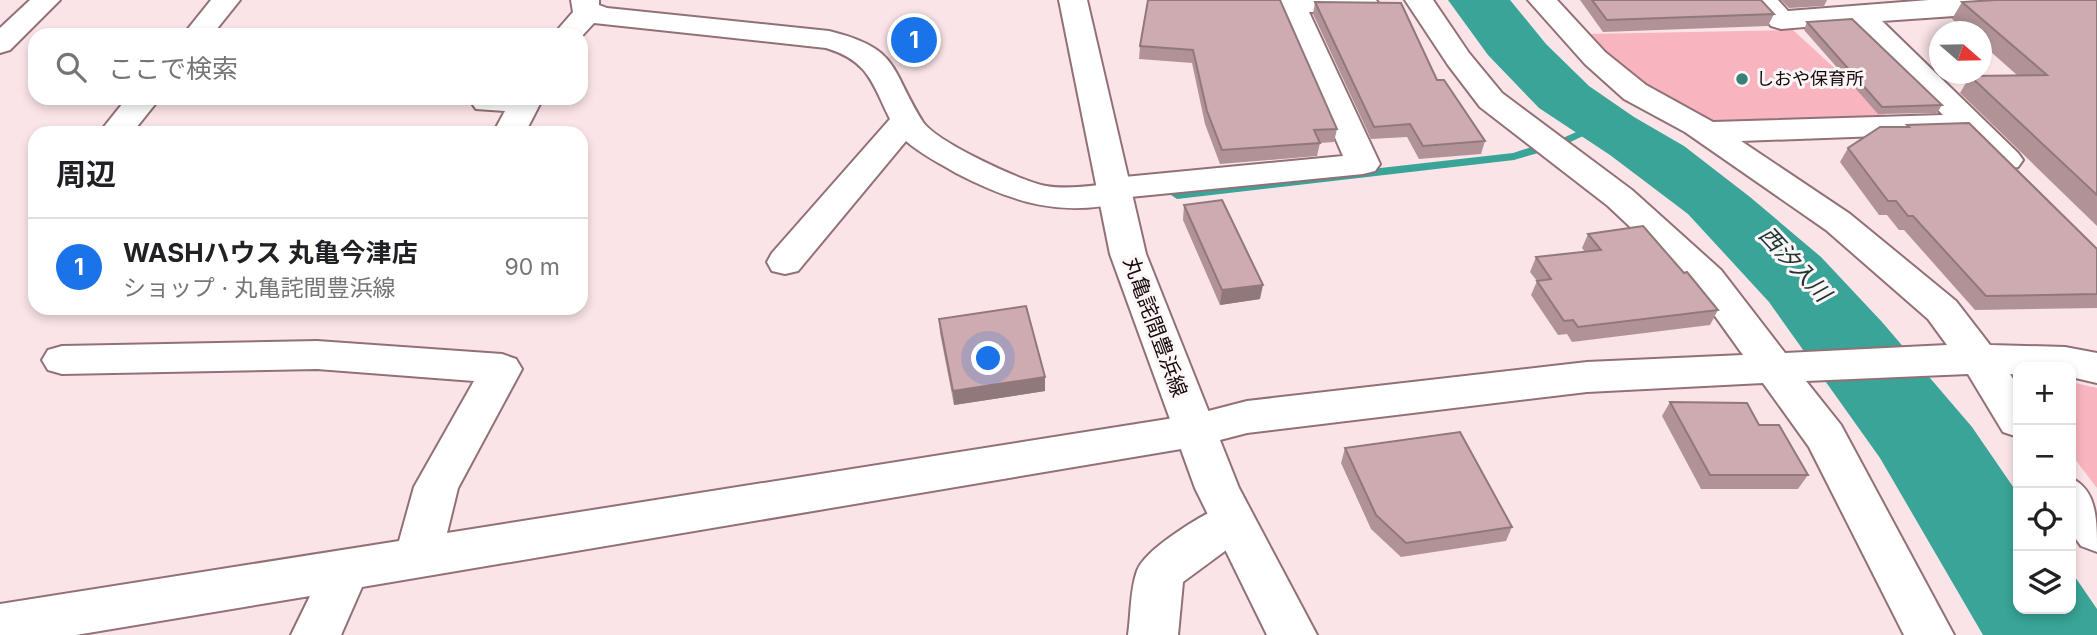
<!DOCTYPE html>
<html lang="ja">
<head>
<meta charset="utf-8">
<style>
  :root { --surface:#fff; --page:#f6f6f6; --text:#202124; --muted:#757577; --line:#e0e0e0; --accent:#1a73e8 }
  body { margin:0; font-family:Inter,"Noto Sans JP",sans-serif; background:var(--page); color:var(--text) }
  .controls { position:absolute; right:21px; bottom:21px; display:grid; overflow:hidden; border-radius:14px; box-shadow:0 4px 10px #0003 }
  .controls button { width:63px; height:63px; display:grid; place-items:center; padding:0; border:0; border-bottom:2px solid var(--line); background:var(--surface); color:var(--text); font:35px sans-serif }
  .compass { position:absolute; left:1929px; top:21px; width:63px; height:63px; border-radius:50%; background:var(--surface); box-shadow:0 4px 10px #0003; rotate:110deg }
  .you { position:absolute; left:989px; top:359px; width:24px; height:24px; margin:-18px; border:5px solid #fff; border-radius:50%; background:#1a73e8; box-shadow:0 0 0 10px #1a73e833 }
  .badge { display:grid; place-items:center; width:46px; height:46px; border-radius:50%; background:var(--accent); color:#fff; font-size:23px; font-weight:700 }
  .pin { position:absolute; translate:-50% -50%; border:4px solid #fff; box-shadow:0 2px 7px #0006 }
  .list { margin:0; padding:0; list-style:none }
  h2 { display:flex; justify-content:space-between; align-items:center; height:91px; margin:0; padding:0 28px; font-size:30px }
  h2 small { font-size:23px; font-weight:400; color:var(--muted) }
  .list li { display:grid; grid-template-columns:46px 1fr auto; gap:21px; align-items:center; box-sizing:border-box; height:98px; padding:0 28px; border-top:2px solid var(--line) }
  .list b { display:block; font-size:26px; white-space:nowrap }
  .list p { margin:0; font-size:23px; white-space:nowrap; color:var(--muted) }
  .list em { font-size:23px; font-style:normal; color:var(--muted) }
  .icon { flex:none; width:38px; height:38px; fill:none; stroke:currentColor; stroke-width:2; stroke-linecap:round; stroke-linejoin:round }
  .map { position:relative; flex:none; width:2097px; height:635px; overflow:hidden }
  .search { position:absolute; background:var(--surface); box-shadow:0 4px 10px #0003; left:28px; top:28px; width:560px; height:77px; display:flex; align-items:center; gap:18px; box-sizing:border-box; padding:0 24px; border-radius:21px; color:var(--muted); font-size:26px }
  .panel { position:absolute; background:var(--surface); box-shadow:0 4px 10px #0003; left:28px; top:126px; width:560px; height:189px; border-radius:21px }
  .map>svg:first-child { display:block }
  .green { fill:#f8b4bf }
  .water { fill:#39a497 }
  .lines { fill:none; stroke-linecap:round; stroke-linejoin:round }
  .stream { fill:#39a497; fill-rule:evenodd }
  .minor-casing { stroke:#917176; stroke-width:4 }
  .major-casing { stroke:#917176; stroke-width:4 }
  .minor { fill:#fff; fill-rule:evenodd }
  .major { fill:#fff; fill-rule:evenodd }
  .wall { fill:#b19397 }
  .shaded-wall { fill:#90787b }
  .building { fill:#ceabb0; stroke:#90787b; stroke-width:2 }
  .poi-dot { fill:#3a8077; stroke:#fdf6f7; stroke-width:2.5 }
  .labels { text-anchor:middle; stroke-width:6; stroke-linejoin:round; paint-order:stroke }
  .far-poi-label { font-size:18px; fill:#160a0c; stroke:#fdf6f7; text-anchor:start }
  .street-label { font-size:21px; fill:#160a0c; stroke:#fdf6f7 }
  .water-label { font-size:23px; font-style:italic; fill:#203734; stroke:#fdf6f7 }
</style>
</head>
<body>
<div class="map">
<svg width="2097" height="635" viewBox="0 0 2097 635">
  <rect width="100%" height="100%" fill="#fbe4e7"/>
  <g class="green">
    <path d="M1793,30L1890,119L1710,121L1664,98L1613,60L1588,34Z"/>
    <path d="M2071,382L2097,388V488L2071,454Z"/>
  </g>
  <path class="water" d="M1448,0H1510L1546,44L1589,86L1634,117L1684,146L1750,197L1821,257L1882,322L1972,427L2018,494V609H2071V571L2097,609V635H1983L1880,458L1769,302L1688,214L1610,155L1539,108L1488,55Z"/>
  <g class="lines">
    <g class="stream">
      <path d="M1594,124L1598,125V129L1564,145L1560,146L1554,142Z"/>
      <path d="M1541,144L1545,145V151L1514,160L1177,199L1171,195L1177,191L1513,153Z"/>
    </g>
    <g class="minor-casing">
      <g id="minor">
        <path d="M30,0H60L10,50L0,53V28Z"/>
        <path d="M211,0H240L212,35H183Z"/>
        <path d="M571,0H599V5L607,8L829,31C901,49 889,68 923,122C935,141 1022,182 1046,186C1063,189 1082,187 1099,185L1102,181L1114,178L1343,156L1277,3L1279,0H1376L1379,4L1375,10L1365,12H1309L1380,164L1375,171L1363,174L1130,197L1127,201C1063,218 1014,203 956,173C939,163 921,154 906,141L798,271L785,274L772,271L767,262L772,253L890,119C872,83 869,61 826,48L594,23L581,37L553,35L573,12Z"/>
        <path d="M1405,0H1433L1469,53L1502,93L1632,190L1721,270L1785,353L1947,345L1928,319L1826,230L1685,132L1624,99L1585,64L1528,0H1557L1605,52L1646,85L1713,122L1943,115L1852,23L1781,29L1771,26L1749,0H1778L1788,11L1929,0H2085L2081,6L2071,8L1882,21L2018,153L2023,160L2018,167C1990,174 1978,151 1960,133L1741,141L1850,214L1956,301L1990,345L2065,347L2097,353V383L2071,377V367H2018V375L2010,374L2018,387V437L2003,432L1968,374L1806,381L1841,425L1954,635H1904L1809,447L1763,383L1587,392L1247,433L1193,447L362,587L341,635H291L310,596L76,635H0V604L399,541L414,487L474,381L317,369L62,374L48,370L42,360L48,350L62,346L317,341L502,354L516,359L522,369L458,488L447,533L1193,415L1247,401L1587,362L1743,355L1695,288L1608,206L1480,107L1448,65Z"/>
        <path d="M127,98H160L132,133H99Z"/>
        <path d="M474,98H543L525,133H493L505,111L476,109L471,102Z"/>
        <path d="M2071,478C2097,490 2097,519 2097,552L2081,546L2071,532Z"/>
        <path d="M1232,502L1248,508L1255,521L1248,534L1183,582L1178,635H1128C1131,615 1130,590 1137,571C1145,548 1209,510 1232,502Z"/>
      </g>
    </g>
    <g class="major-casing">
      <path id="major" d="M1059,0H1087L1146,254L1239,488L1317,635H1267L1195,488L1110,254Z"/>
    </g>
    <use href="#minor" class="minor"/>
    <use href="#major" class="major"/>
  </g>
  <g class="wall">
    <path d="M1148,0L1337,129L1334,142L1320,143L1317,156L1220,164L1205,124L1192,63L1139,59L1140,46Z"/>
    <path d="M1580,0H1761L1774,14L1768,26L1603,32Z"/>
    <path d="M1781,0H1827L1824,6L1789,8Z"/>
    <path d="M2097,0V226L1960,93L1970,76L2017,75L1982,44V32H1967L1952,19L1962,2Z"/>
    <path d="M1315,2L1485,141L1481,154L1419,159L1407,137L1371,139L1313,14Z"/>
    <path d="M1807,22L1942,105L1937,113L1878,114L1804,30Z"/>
    <path d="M1907,125L2097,249V308L1975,310L1904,230H1899L1887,215H1879L1840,162L1848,148L1906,127Z"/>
    <path d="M1184,205L1260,299L1220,305L1183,220Z"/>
    <path d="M1588,234L1684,273L1718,310L1710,325L1572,342L1567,334L1558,335L1531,295L1537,281L1530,272L1536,257L1585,252L1582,248Z"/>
    <path d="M939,319L1045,377V391L954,405L940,333Z"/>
    <path d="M1670,402L1759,425L1808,475L1798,489H1701L1662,416Z"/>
    <path d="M1345,448L1512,527L1506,541L1401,557L1371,529L1341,463Z"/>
  </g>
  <g class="shaded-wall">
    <path d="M1263,285L1260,299L1220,305L1222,290Z"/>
    <path d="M1045,377V391L954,405L953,391Z"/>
  </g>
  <g class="building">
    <path d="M1148,0H1280L1337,129L1314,130L1320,143L1222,150L1207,111L1193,50L1140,46Z"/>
    <path d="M1592,0H1761L1774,14L1607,20Z"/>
    <path d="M1996,0H2097V195L1970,76L2047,75L1962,2Z"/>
    <path d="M1315,2L1401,3L1437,80H1444L1485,141L1423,146L1410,124L1374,127Z"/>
    <path d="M1852,19L1942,105L1882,107L1807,22Z"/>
    <path d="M1969,123L2097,249V294L1986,296L1913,216H1908L1896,201H1888L1848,148L1880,127H1909L1907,125Z"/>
    <path d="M1222,200L1263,285L1222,290L1184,205Z"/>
    <path d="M1643,226L1684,273L1687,272L1718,310L1578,327L1573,320L1564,321L1537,281L1551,279L1536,257L1601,250L1588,234Z"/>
    <path d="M1026,306L1045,377L953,391L939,319Z"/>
    <path d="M1670,402L1747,403L1759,425H1779L1808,475H1710Z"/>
    <path d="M1460,432L1512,527L1406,543L1376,515L1345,448Z"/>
  </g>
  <circle class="poi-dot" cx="1742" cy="79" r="7"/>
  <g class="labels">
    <g class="far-poi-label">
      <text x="1756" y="85">しおや保育所</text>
    </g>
    <g class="street-label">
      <text transform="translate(1155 327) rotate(70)" y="7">丸亀詫間豊浜線</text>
    </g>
    <g class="water-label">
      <text transform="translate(1795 264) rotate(47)" y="8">西汐入川</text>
    </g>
  </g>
</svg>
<div class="controls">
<button>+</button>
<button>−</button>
<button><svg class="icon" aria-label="locate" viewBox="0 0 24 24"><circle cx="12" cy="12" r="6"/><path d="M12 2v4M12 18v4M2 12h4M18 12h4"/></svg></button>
<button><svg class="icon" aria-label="layers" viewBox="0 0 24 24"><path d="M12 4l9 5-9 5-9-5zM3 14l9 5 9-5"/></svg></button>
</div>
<svg class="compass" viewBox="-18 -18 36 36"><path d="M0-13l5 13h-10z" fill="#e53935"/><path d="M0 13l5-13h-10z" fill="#757577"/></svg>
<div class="you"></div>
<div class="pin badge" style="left:914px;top:40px">1</div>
<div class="search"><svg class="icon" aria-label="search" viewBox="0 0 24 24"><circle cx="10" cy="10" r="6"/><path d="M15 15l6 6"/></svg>ここで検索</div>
<section class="panel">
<h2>周辺<small></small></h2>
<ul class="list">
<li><span class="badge">1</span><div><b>WASHハウス 丸亀今津店</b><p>ショップ · 丸亀詫間豊浜線</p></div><em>90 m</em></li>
</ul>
</section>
</div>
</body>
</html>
